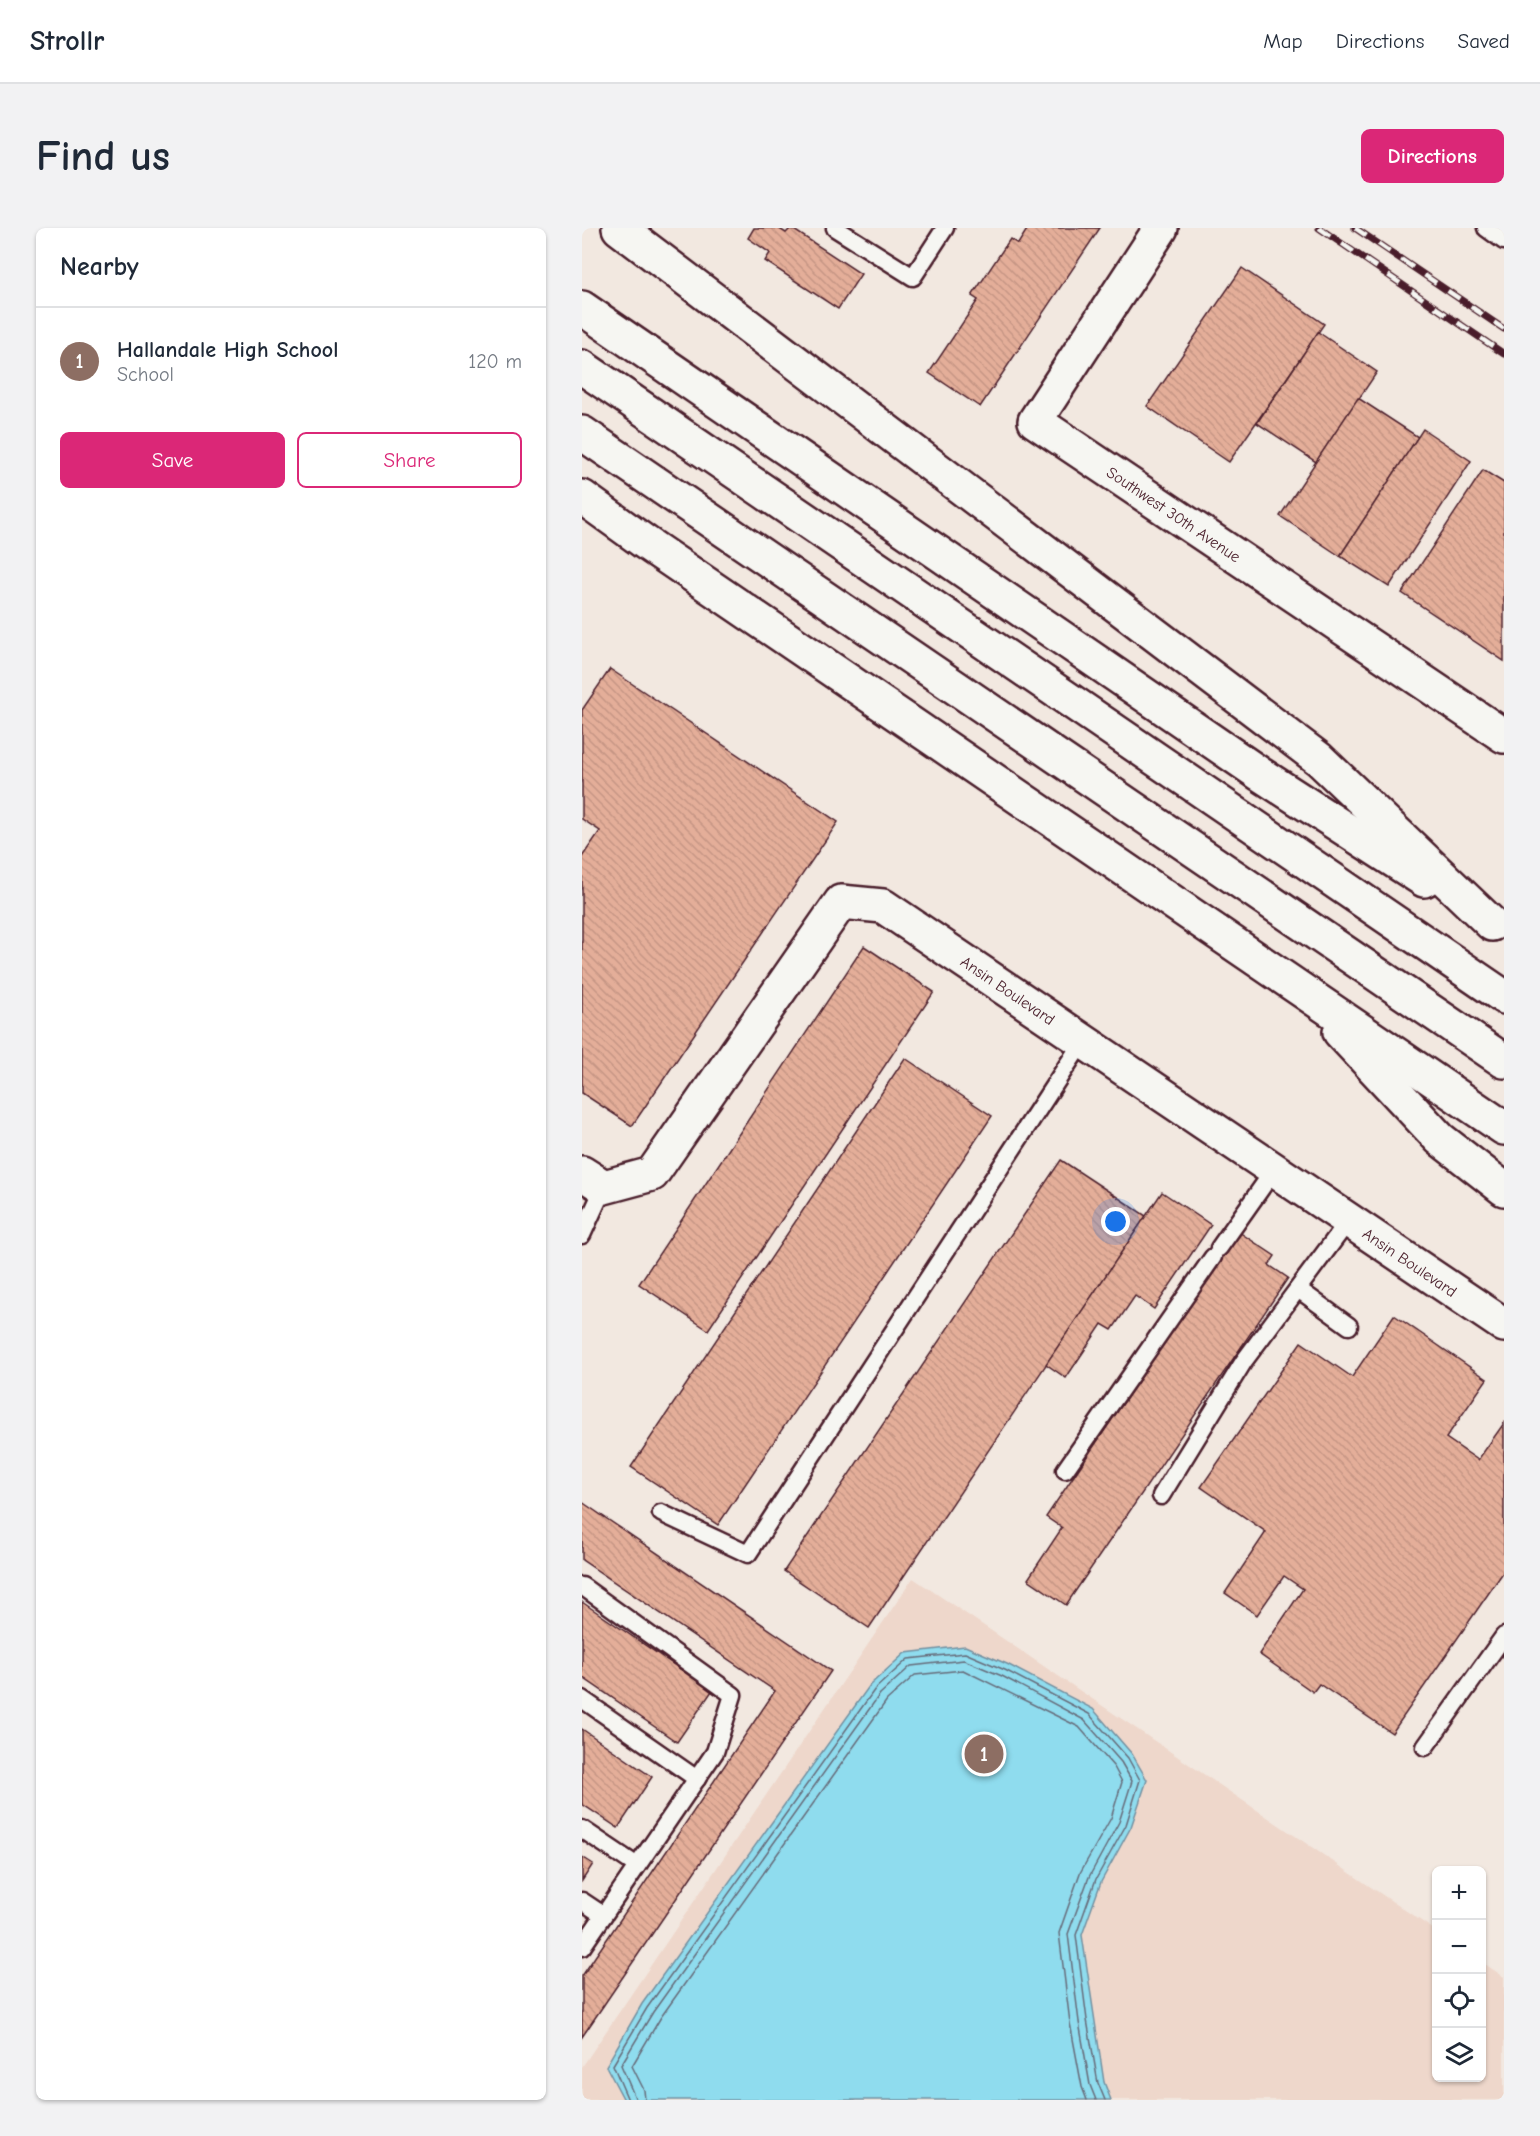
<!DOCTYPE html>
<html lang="en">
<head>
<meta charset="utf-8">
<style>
  :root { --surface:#fff; --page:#f2f2f3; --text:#1f2937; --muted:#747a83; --line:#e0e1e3; --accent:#db2777 }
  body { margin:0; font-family:"Comic Neue",sans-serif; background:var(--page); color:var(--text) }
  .controls { position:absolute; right:18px; bottom:18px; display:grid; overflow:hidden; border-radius:9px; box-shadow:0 2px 4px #0004 }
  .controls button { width:54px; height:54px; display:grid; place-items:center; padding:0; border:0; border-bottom:2px solid var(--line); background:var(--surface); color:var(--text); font:30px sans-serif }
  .you { position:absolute; left:534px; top:994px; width:21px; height:21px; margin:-15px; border:4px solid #fff; border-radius:50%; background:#1a73e8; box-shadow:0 0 0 9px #1a73e833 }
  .badge { display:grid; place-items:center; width:39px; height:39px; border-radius:50%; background:var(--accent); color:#fff; font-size:20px; font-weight:700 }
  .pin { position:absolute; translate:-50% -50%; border:3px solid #fff; box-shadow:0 2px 6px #0006 }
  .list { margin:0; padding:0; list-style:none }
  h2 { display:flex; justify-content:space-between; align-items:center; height:78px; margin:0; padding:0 24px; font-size:26px }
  h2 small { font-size:20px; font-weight:400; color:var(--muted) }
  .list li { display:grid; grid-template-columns:39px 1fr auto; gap:18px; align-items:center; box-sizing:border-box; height:108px; padding:0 24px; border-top:2px solid var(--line) }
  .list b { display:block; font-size:22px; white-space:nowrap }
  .list p { margin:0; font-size:20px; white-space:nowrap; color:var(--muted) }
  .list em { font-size:20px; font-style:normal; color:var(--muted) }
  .actions { display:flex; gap:12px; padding:18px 24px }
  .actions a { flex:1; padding:14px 0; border:2px solid var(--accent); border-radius:9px; text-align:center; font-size:21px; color:var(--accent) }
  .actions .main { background:var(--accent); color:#fff }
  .icon { flex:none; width:33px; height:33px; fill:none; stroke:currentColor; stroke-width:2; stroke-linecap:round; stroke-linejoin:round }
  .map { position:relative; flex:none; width:922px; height:1872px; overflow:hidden; border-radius:9px }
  header { display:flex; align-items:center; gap:36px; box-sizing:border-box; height:84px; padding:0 30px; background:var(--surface); border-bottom:2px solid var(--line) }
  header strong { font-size:28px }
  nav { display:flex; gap:33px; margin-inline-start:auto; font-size:21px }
  .intro { display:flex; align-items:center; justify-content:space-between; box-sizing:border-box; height:144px; padding:0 36px }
  h1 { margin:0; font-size:42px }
  .button { padding:15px 27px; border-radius:9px; background:var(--accent); color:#fff; font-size:21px; font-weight:700 }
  main { display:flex; gap:36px; padding:0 36px }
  aside { flex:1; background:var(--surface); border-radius:9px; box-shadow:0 2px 4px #0004 }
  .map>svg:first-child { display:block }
  .built { fill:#eed7cb }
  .water { fill:#8fdcee; stroke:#7390a0; stroke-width:1.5 }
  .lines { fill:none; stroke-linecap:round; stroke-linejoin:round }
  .shore { stroke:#666b79; stroke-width:1.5 }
  .building { fill:url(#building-back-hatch); stroke:#4a1f2b; stroke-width:1.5 }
  .lane-casing { stroke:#4a1f2b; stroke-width:21 }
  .street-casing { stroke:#4a1f2b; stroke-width:38 }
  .highway-casing { stroke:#4a1f2b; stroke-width:38 }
  .lane { stroke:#f6f6f2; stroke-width:16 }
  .street { stroke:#f6f6f2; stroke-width:33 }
  .highway { stroke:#f6f6f2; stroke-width:33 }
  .rail-casing { stroke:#4a1f2b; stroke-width:7 }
  .rail { stroke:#f6f6f2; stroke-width:4.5; stroke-dasharray:14; stroke-linecap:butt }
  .labels { text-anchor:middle; stroke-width:4.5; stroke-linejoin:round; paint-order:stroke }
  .street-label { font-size:16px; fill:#4a1f2b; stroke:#f6f6f2 }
</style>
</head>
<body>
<header>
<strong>Strollr</strong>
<nav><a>Map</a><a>Directions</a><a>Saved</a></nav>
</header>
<div class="intro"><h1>Find us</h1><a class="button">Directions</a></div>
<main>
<aside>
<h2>Nearby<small></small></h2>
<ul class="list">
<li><span class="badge" style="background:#8d6e63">1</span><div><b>Hallandale High School</b><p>School</p></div><em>120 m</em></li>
</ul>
<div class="actions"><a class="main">Save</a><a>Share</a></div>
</aside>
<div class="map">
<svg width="922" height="1872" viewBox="0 0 922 1872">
  <defs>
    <pattern id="building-back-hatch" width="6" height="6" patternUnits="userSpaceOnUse" patternTransform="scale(1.5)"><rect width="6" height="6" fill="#e4ae99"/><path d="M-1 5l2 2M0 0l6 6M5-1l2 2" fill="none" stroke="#c59584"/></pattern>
  </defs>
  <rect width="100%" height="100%" fill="#f2e8e0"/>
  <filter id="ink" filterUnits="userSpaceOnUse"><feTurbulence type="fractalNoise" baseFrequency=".0167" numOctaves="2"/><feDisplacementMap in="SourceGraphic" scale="12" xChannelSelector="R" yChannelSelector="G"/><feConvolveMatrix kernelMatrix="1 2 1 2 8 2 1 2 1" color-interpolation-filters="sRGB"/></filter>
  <g filter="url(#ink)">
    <path class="built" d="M331,1350L854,1703L855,1850H900V1734L922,1749V1872H0V1839Z"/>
    <path class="water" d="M383,1418L425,1436L511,1481L550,1526L565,1552L549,1599L519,1654L500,1707L522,1854L529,1872H42L24,1838L60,1776L288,1457L323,1425Z"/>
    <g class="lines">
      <g class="shore">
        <path d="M46,1872L31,1837L65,1780L293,1461L326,1431L383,1425L423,1442L507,1486L546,1530L558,1552L544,1597L514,1651L494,1707L505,1792L516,1855L523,1872"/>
        <path d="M54,1872L39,1837L71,1784L298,1466L329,1438L382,1432L420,1448L502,1492L539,1534L550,1553L537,1594L507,1649L486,1706L497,1794L508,1857L514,1872"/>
        <path d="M63,1872L62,1862L50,1838L79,1789L305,1472L333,1447L381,1442L497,1499L532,1539L540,1554L529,1590L498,1645L477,1705L488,1795L500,1859L505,1872"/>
      </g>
    </g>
    <g class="building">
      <path d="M172,0H196L204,5L209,0L279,46L256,81L183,33L188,25L166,10Z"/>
      <path d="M446,0H518L398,179L347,145L396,72L390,68L428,11L436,16Z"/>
      <path d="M660,40L742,96L647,234L565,178Z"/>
      <path d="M736,104L795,144L734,234L675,195Z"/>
      <path d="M776,170L836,209L758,328L698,288Z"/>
      <path d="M841,201L889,233L807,359L758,328Z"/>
      <path d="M901,242L922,255V433L820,365Z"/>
      <path d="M28,441L256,594L50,898L0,865V629L18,603L0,591V482Z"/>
      <path d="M282,718L352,764L126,1102L57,1056Z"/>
      <path d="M323,830L410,888L136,1297L49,1239Z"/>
      <path d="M479,932L564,988L287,1400L202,1343Z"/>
      <path d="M580,964L629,997L572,1081L553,1068L530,1102L520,1096L484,1150L464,1136Z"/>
      <path d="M657,1004L693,1028L687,1037L706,1050L484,1377L446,1351L480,1300L464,1289Z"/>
      <path d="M812,1087L905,1151L864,1210L896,1232L922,1195V1343L810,1505L737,1456L731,1464L677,1426L721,1361L702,1348L675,1387L643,1365L684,1304L619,1259L719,1114L770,1149Z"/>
      <path d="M0,1274L249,1443L0,1809V1748L193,1463L0,1332Z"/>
      <path d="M0,1374L130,1463L95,1514L0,1449Z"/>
      <path d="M0,1501L70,1549L36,1600L0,1576Z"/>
      <path d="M0,1629L11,1636L0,1653Z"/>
    </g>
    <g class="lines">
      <g class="lane-casing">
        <g id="lane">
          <path d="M253,0L331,49L363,0"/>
          <path d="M904,0L922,13"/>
          <path d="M0,1007L22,959"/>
          <path d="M637,1020L692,942"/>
          <path d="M716,1061L767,1098"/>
          <path d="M483,1242L631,1029"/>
          <path d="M579,1268L662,1133L767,992"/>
          <path d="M79,1285L166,1326L501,813"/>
          <path d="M0,1358L151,1467L133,1524L0,1719"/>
          <path d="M0,1471L115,1551"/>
          <path d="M843,1519L922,1408"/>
          <path d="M0,1601L55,1638"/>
          <path d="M0,1673L21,1687"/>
        </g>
      </g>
      <g class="street-casing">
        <g id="street">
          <path d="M579,0L453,193L922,508"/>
          <path d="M0,945L22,959L70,946L259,674L301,678L922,1097"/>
        </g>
      </g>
      <g class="highway-casing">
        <g id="highway">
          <path d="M37,0L737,531L910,696"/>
          <path d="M0,80L678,546L842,652"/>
          <path d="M0,139L922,769"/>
          <path d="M0,205L922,833"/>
          <path d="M0,269L64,315L922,900"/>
          <path d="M758,804L858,911L922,961"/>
        </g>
      </g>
      <use href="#lane" class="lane"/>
      <use href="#street" class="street"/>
      <use href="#highway" class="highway"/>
      <g class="rail-casing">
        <g id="rail">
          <path d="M737,0L922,126"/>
          <path d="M773,0L922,101"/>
        </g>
      </g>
      <use href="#rail" class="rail"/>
    </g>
  </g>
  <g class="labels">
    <g class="street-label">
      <text transform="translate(592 286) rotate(34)" y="6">Southwest 30th Avenue</text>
      <text transform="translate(426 762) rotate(34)" y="6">Ansin Boulevard</text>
      <text transform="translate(828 1034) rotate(34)" y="6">Ansin Boulevard</text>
    </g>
  </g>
</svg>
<div class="controls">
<button>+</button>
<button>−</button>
<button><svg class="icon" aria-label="locate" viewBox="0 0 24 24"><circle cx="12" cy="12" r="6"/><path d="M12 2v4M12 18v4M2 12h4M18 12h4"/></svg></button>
<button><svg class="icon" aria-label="layers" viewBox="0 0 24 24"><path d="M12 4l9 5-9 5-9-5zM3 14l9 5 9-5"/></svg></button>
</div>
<div class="you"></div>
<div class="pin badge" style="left:402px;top:1526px;background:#8d6e63">1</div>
</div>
</main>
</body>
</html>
